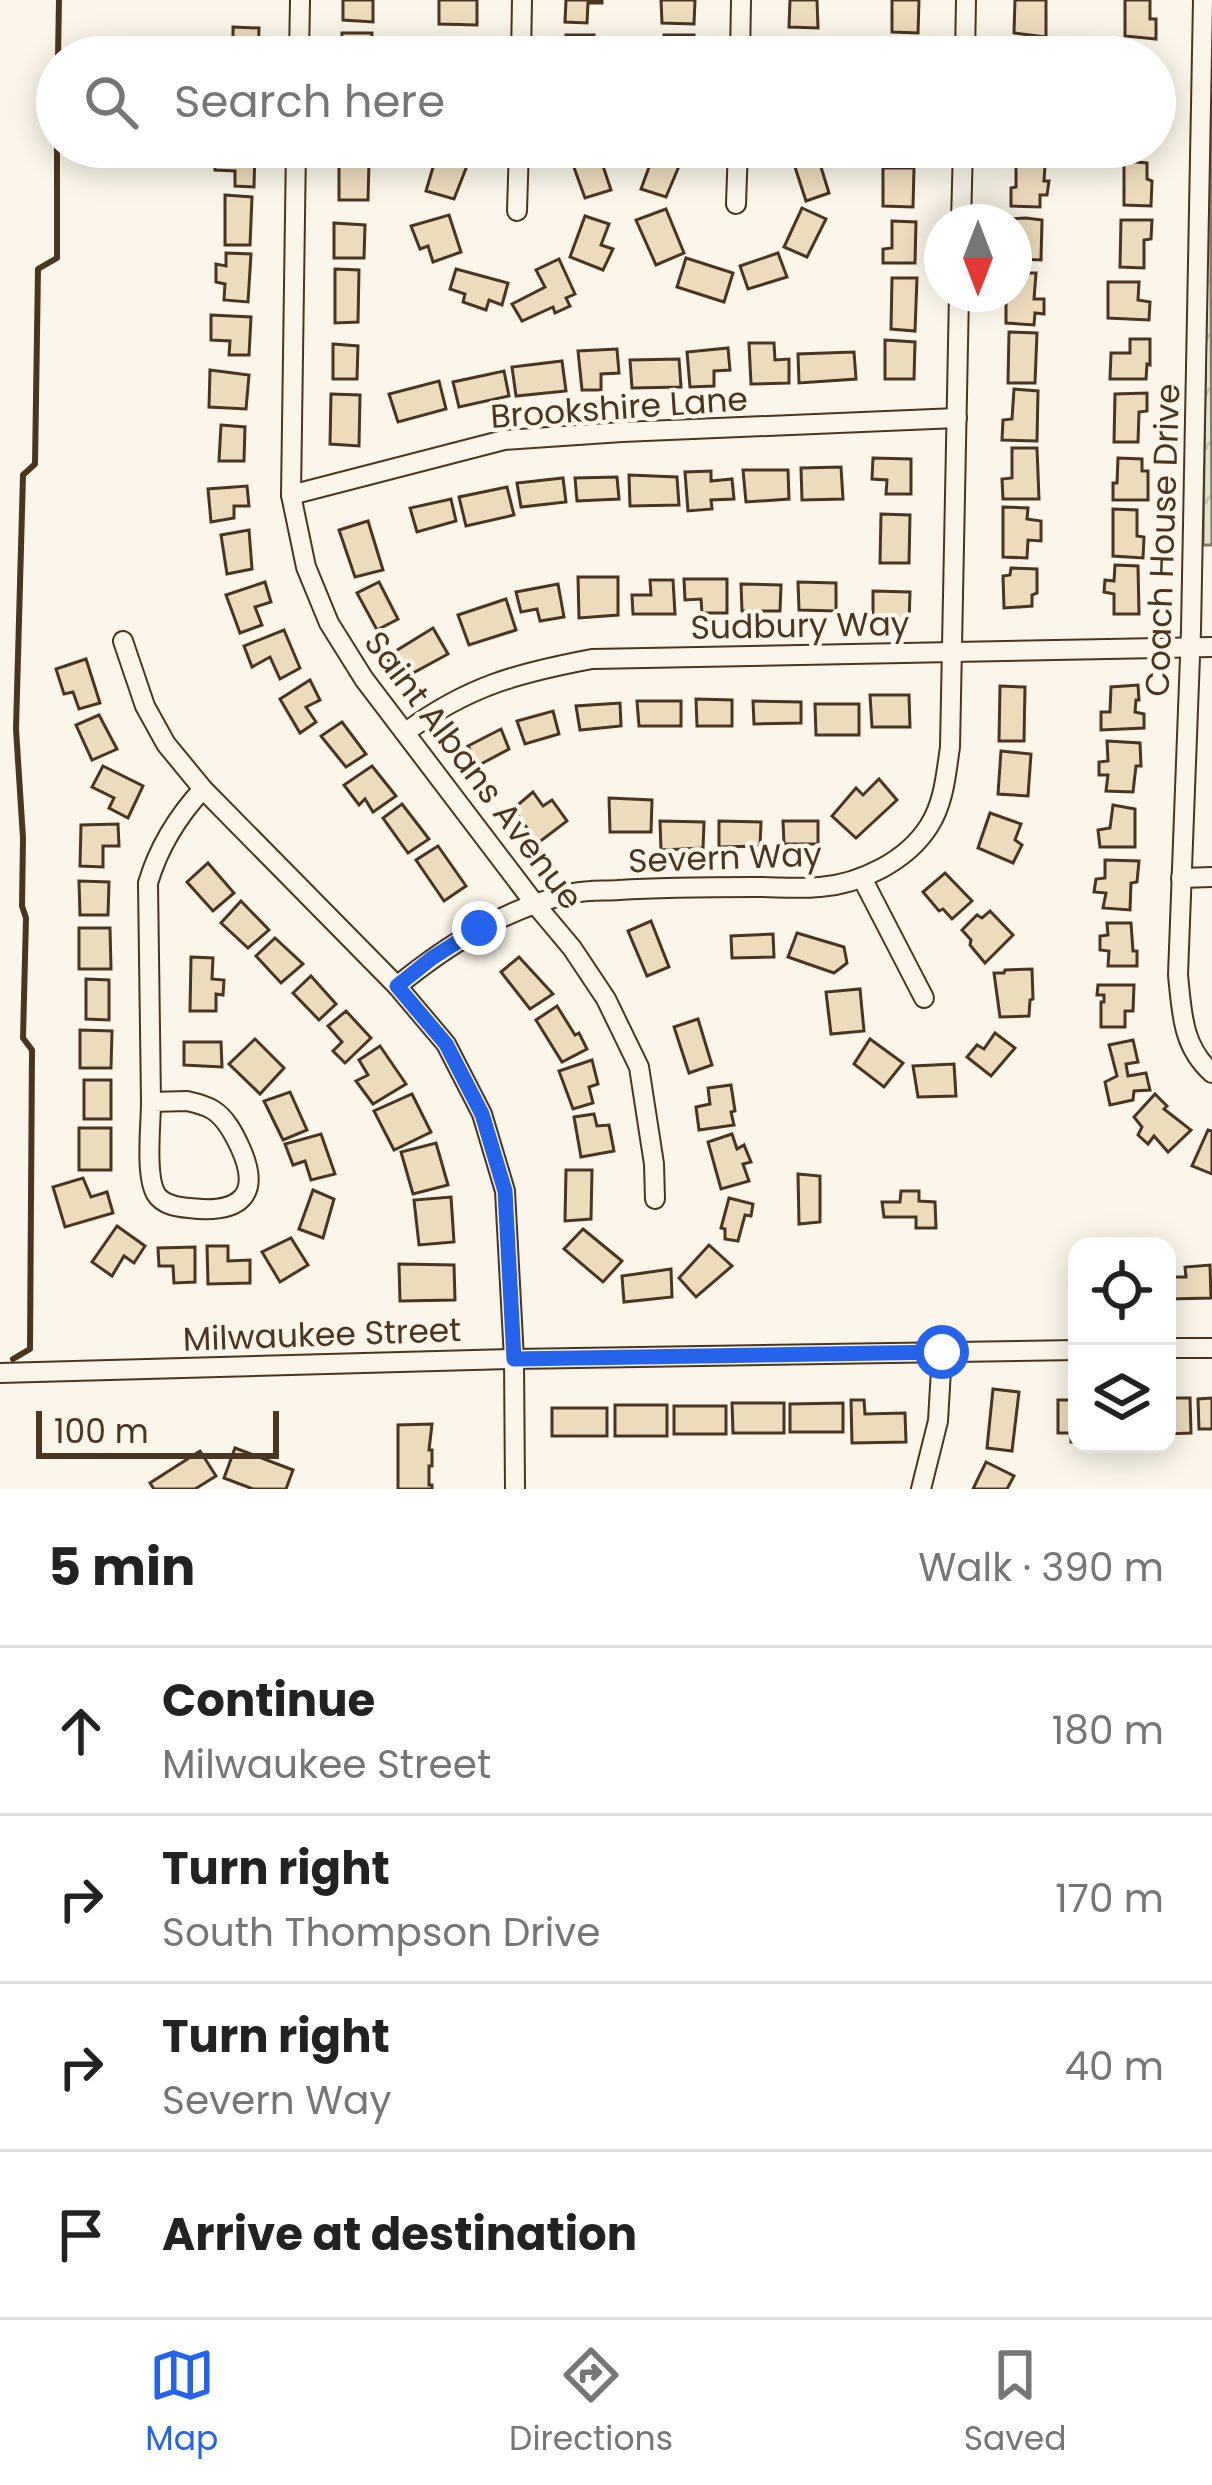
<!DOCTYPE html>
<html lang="en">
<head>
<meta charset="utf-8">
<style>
  :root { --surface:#fff; --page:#f6f6f6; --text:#222; --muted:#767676; --line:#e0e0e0; --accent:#2563eb }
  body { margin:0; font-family:Poppins,sans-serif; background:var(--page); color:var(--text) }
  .controls { position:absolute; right:36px; bottom:36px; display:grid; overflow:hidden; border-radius:24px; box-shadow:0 6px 30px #0003 }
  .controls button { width:108px; height:108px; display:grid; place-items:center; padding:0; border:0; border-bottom:3px solid var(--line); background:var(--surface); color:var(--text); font:60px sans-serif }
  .compass { position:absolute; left:924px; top:204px; width:108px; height:108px; border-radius:50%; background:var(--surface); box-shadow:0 6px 30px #0003; rotate:180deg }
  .scale { position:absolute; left:36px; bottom:30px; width:243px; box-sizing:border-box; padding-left:12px; border:6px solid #4a3520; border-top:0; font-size:33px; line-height:42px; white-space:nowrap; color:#4a3520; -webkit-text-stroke:9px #fbf6e9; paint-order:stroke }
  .stop { position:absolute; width:36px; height:36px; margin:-27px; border:9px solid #2563eb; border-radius:50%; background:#fff }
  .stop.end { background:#2563eb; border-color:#fff; box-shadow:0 3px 12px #0008 }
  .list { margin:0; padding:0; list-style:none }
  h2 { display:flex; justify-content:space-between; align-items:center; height:156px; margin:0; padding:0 48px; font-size:51px }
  h2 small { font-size:39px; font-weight:400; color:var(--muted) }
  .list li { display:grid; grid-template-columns:78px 1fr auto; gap:36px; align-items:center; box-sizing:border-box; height:168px; padding:0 48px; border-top:3px solid var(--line) }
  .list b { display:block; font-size:45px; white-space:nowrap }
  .list p { margin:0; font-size:39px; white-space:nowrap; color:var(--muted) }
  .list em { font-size:39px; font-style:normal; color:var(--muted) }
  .icon { flex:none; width:66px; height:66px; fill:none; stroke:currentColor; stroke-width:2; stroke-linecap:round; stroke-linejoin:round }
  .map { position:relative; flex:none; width:1212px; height:1489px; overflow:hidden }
  .search { position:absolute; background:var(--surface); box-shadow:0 6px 30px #0003; left:36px; right:36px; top:36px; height:132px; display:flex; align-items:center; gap:30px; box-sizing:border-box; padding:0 42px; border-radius:66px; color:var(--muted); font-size:45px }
  .sheet { height:828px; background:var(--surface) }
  nav { display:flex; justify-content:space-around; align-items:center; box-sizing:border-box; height:168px; border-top:3px solid var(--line); background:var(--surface); font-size:33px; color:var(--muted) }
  nav a { display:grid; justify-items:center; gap:6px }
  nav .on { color:var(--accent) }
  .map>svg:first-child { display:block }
  .park { fill:url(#park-crowns); stroke:#887966; stroke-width:3 }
  .building { fill:#ecdcbc; stroke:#4a3520; stroke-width:3 }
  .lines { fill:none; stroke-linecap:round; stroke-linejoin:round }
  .minor-casing { stroke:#4a3520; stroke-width:22 }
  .minor { stroke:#fbf6e9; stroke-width:18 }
  .wall { stroke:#4a3520; stroke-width:6 }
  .route { stroke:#2563eb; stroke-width:15 }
  .labels { text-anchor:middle; stroke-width:9; stroke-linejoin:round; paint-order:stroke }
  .street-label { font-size:33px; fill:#4a3520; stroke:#fbf6e9 }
</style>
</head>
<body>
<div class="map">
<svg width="1212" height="1489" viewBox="0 0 1212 1489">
  <defs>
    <pattern id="park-crowns" width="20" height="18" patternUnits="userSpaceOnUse" patternTransform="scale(3)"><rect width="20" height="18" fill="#dce7d0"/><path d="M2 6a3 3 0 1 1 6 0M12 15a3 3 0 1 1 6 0" fill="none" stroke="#bec7b2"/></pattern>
  </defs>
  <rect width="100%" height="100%" fill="#fbf6e9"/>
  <path class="park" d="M1210,0L1212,545H1203Z"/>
  <g class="building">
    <path d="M343,0H373V22L343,20Z"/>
    <path d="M439,0H477V25L439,24Z"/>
    <path d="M566,0H602V3H588L587,23L565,22Z"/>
    <path d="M661,0H695L694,24L662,23Z"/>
    <path d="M790,0H817L818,28L789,27Z"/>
    <path d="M892,0H919L918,33L892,32Z"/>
    <path d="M1015,0H1046V37L1014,33Z"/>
    <path d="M1125,0H1150V19H1156V39L1125,36Z"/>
    <path d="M233,27L259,28L258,57H233Z"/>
    <path d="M342,33H372L371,50L382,51V57H341Z"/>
    <path d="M566,35H594L593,57H565Z"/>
    <rect x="664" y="35" width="30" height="22"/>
    <path d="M436,39L472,40V57H436Z"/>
    <path d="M784,40L809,41L808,57H785Z"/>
    <path d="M215,147H255L254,187L235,186V171L215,170Z"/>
    <path d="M439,147H456L472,153L454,199L426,191Z"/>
    <path d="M656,148L682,159L666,197L641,189Z"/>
    <path d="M599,154L611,190L585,198L572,162Z"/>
    <path d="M817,154L829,193L806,201L793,161Z"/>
    <path d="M1124,161L1147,163V179L1152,181L1151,206L1124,205Z"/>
    <path d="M339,162L369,163L368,200H339Z"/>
    <path d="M1016,165L1045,166L1044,181H1049L1047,195H1040V207L1011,206V188L1016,187Z"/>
    <path d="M883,168H914L913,207L883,206Z"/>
    <path d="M225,195L252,197L250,245H225Z"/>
    <path d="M802,208L826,219L807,257L784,247Z"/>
    <path d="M666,209L684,253L656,265L636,220Z"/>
    <path d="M449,215L461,252L433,262L428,246L420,249L411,226Z"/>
    <path d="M585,216L609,224L601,245L613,249L603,270L570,257Z"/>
    <path d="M1026,218L1042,220L1041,260L1014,259V222H1008V219Z"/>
    <path d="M1121,220H1152L1151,239L1144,240V268L1120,267Z"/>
    <path d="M892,221L916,222L915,263H883V249L892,248Z"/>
    <path d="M334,223L365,225L364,258H334Z"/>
    <path d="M226,253L251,254L248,302L224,300L225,284L216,282V264L226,266Z"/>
    <path d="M778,253L787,277L748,289L740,266Z"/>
    <path d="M686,258L733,273L724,302L677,287Z"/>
    <path d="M559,259L575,294L566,298L570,306L555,313L553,307L522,321L512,304L545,287L536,270Z"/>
    <path d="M335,269L359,270L358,322L335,323Z"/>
    <path d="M456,269L508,283L502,305L489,300L486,310L463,302L465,294L450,289Z"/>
    <path d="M1014,273H1036L1034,299H1044V314L1035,313L1034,325L1006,323V294H1014Z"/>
    <path d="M892,278H917L915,331L891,329Z"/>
    <path d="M1108,282H1139L1138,300L1150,302L1149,320L1108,318Z"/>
    <path d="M211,315L251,317L249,355H229L230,341L211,340Z"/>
    <path d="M1009,332L1037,333L1035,383H1008Z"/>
    <path d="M1130,339H1150V365L1147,364L1146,379H1110L1111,353H1130Z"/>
    <path d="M885,340L915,342L914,379H885Z"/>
    <path d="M749,343H774L775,360L789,359V383L751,384Z"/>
    <path d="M333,344L358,346L357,379H333Z"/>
    <path d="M728,348L730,370L714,371V386L690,387L687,352Z"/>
    <path d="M617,349L619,373L601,374V390H582L578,351Z"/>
    <path d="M854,352L856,379L799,383L798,354Z"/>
    <path d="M679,359L681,387L632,388L630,360Z"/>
    <path d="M562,361L566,391L516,396L512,367Z"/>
    <path d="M210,370L249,375L246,409L209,407Z"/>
    <path d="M504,371L509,396L459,407L453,382Z"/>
    <path d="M439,381L446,409L398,422L389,394Z"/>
    <path d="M1014,389L1038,391L1037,441L1002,440L1003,420L1012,419Z"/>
    <path d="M1147,393V411L1139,412L1138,442H1114L1115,394Z"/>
    <path d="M331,394L360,395L359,446L330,444Z"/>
    <path d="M221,425L245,427L244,461H219Z"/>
    <path d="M1012,448H1037L1039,499H1003L1002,479L1012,478Z"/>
    <path d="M873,458L911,459V494H886L887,480L872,479Z"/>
    <path d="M1118,458L1142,459V471H1148V500H1113V483H1117Z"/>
    <path d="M841,467L843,499L802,500L801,468Z"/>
    <path d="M743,470H788L789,499L746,502Z"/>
    <path d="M711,471V481L732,479L734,499L711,500L712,509L688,511L685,472Z"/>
    <path d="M629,475L677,477L679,505L630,506Z"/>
    <path d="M617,477L619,499L577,501L575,478Z"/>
    <path d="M563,478L566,502L521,507L517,483Z"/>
    <path d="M247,486L249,506H234V518L211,522L208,489Z"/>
    <path d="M507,487L514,515L466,526L459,497Z"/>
    <path d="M451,499L456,521L417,532L410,508Z"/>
    <path d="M1003,507L1028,508L1027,519L1041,521V541L1028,540L1027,558L1003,557Z"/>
    <path d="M1113,509L1137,510V536L1144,537L1143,558L1113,556Z"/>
    <path d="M881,514L910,515L909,563H880Z"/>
    <path d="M368,521L383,570L355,577L339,530Z"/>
    <path d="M249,530L252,569L227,574L221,535Z"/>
    <path d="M1115,565L1138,566L1139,614H1114V594L1104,592L1105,580L1114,581Z"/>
    <path d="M1011,568L1037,569V593L1032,595V606L1004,608L1003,576L1010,575Z"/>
    <path d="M578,577H618V615L579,618Z"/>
    <path d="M684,579H727V613H702L701,599L685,600Z"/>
    <path d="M650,580H673L675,614H633L632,595H651Z"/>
    <path d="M265,582L271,602L255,607L262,625L240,633L226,595Z"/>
    <path d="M379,582L398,619L377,630L357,593Z"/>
    <path d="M798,582L836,583V611L799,610Z"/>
    <path d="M558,584L564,617L540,621L537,609L521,612L516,592Z"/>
    <path d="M741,584L781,585L780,611H742Z"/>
    <path d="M873,591L910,592L909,621H873Z"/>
    <path d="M506,599L516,630L469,645L458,615Z"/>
    <path d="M433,628L448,654L402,679L386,657Z"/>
    <path d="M284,630L300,668L280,679L270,657L252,667L244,646Z"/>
    <path d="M86,659L100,703L79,709L73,692L64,694L56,669Z"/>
    <path d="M310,680L320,700L306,707L316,722L300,733L280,699Z"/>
    <path d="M1138,685L1139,700H1136L1135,712L1144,714V728L1101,730V712H1110L1111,687Z"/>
    <path d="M1000,686L1025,687L1024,741H999Z"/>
    <path d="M870,695H909L910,727H872Z"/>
    <path d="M696,699L732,700V726H697Z"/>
    <path d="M637,701H681V726H639Z"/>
    <path d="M753,701L801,702V723L754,724Z"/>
    <path d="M620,703L621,726L580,730L576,706Z"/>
    <path d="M815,704H859V735H816Z"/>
    <path d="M553,711L559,734L525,744L517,721Z"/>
    <path d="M99,715L117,749L92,760L76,725Z"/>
    <path d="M342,722L366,754L346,767L321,736Z"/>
    <path d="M501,729L509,749L479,765L468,746Z"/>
    <path d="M1107,741L1140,743L1141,766H1136L1133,792L1106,791L1108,775H1099V762L1108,761Z"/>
    <path d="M1001,751L1031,754L1028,796L998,794Z"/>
    <path d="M103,766L143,786L128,818L109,808L114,798L92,787Z"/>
    <path d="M372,766L396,796L373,812L365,799L359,805L344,785Z"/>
    <path d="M879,779L897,800L856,838L832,816L856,788L863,795Z"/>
    <path d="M533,792L543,806L552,800L567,821L538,843L513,809Z"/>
    <path d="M609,798L652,800L651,832H610Z"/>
    <path d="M402,804L429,839L408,853L383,818Z"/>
    <path d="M1113,805L1135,809V847H1100L1098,830L1110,828Z"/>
    <path d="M990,813L1021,824L1015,840L1022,845L1013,863L978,848Z"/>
    <path d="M660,821L704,822L703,848L661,850Z"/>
    <path d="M719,821L761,822L760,846L719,847Z"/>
    <path d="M783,821H818V844H784Z"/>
    <path d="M118,824L119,846H103V867L80,866L81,825Z"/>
    <path d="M438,846L466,886L444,901L416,860Z"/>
    <path d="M1105,860L1139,861L1137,882L1131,883L1130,910L1103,908L1106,893L1094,892L1096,879L1105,878Z"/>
    <path d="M208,863L234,893L213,911L187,882Z"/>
    <path d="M945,873L972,901L952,919L943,909L939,911L923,892Z"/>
    <path d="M79,881L109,882L108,915H80Z"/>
    <path d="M241,901L269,930L248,948L221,923Z"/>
    <path d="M990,911L1013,935L985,963L970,945L971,940L962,930L977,915L982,918Z"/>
    <path d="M651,921L669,967L647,976L628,931Z"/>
    <path d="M1107,923H1131L1133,951H1137V966H1108L1109,951L1100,950V936L1108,935Z"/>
    <path d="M79,928H110L111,969H79Z"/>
    <path d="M797,933L844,947L847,963L834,973L788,957Z"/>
    <path d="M773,934L774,957L732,958L731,936Z"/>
    <path d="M275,938L303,964L281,983L256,956Z"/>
    <path d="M191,957L213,958L212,979L224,980L223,995L216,994V1011H190Z"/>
    <path d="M519,957L553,994L530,1009L501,972Z"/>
    <path d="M1032,969L1033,999L1030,1000L1029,1016L1000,1017L994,973H1004L1005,970Z"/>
    <path d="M311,976L336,1004L319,1020L293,993Z"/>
    <path d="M86,979L109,980V1020L86,1019Z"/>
    <path d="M1098,985H1134L1133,1011H1125V1027H1101V1002H1104V995H1097Z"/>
    <path d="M860,989L864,1031L831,1034L826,992Z"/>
    <path d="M557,1006L575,1035L579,1033L587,1049L562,1062L536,1020Z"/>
    <path d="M346,1011L371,1038L345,1063L333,1051L342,1042L328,1026Z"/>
    <path d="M698,1019L712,1065L689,1073L674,1027Z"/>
    <path d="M80,1030L112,1031L111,1068H80Z"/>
    <path d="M995,1033L1015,1048L991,1076L967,1057L977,1045L984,1049Z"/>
    <path d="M255,1039L284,1068L260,1094L229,1064Z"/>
    <path d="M870,1039L903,1063L884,1087L854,1064Z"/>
    <path d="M1133,1040L1138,1062L1126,1064L1128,1076L1146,1073L1150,1090L1134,1091L1133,1100L1110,1105L1105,1082L1117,1076L1109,1045Z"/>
    <path d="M184,1042H221L222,1067L184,1065Z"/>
    <path d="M380,1046L406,1084L373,1104L356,1081L368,1075L359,1060Z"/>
    <path d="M592,1060L598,1084L589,1087L593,1103L573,1109L559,1071Z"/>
    <path d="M954,1064L956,1096L918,1097L913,1066Z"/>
    <rect x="84" y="1080" width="27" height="39"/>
    <path d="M731,1085L735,1111L731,1112L734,1125L699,1130L696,1107L710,1104L708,1088Z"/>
    <path d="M290,1092L307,1130L283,1140L264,1101Z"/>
    <path d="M412,1094L431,1132L394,1150L374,1111Z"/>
    <path d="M1155,1094L1167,1106L1164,1109L1191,1130L1168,1152L1154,1136L1148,1144L1138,1135L1142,1127L1134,1117Z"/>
    <path d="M594,1114L597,1126L609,1125L614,1151L581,1157L574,1117Z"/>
    <rect x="79" y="1128" width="32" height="42"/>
    <path d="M1208,1130L1212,1131V1174L1192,1166Z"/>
    <path d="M321,1134L335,1174L311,1180L305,1161L293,1165L285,1144Z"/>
    <path d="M732,1134L737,1149L744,1145L751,1162L743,1164L749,1181L721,1189L708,1142Z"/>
    <path d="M436,1143L448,1185L413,1194L401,1152Z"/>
    <path d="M566,1170H592L591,1219L565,1221Z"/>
    <path d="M798,1174L820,1176V1222L799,1224Z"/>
    <path d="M83,1178L91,1197L107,1192L113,1213L65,1227L53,1187Z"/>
    <path d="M313,1190L334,1199L323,1238L299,1229Z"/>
    <path d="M901,1191H919V1201L935,1202L936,1228H916V1217H884L882,1202H900Z"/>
    <path d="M451,1197L454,1242L419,1245L414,1200Z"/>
    <path d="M729,1198L753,1204L751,1216L745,1215L738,1241L725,1239V1229L721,1228Z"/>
    <path d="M117,1226L145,1246L134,1263L124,1256L112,1276L92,1262Z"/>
    <path d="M583,1229L622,1261L603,1282L564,1249Z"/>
    <path d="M291,1238L308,1265L280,1282L262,1252Z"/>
    <path d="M709,1245L732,1266L696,1297L679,1278Z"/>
    <path d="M207,1246H228V1261L250,1260V1283L208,1284Z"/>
    <path d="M195,1247V1282L174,1283L173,1266H159L158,1248Z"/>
    <path d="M399,1264L454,1265L455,1300L400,1301Z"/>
    <path d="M1210,1265L1211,1298L1169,1299V1277H1186L1185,1267Z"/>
    <path d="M671,1269L672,1297L624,1302L622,1276Z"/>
    <path d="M993,1389L1019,1392L1012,1451L987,1448Z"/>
    <path d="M1168,1398H1190L1191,1433L1167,1434Z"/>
    <path d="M1212,1398V1429H1199L1198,1399Z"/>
    <path d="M851,1400H864L865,1414L905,1413L906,1442L852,1443Z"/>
    <path d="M1058,1400H1072V1410H1077V1442H1071V1433H1058Z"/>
    <path d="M732,1403H784V1433H733Z"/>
    <path d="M843,1403V1432H790V1404Z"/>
    <rect x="615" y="1405" width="52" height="31"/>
    <rect x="674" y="1406" width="52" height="28"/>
    <rect x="552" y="1408" width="55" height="28"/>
    <path d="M432,1424L429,1450H432V1466H429V1485H432V1489H398V1425Z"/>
    <path d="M235,1448L293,1470L286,1489H253L224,1478Z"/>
    <path d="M200,1451L216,1476L195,1489H154L150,1483Z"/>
    <path d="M986,1462L1014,1476L1007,1489H973Z"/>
  </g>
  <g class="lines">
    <g class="minor-casing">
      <g id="minor">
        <path d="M1203,0L1191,630L1178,975C1182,1013 1182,1046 1212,1073"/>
        <path d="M299,57L300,0"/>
        <path d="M521,57L522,0"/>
        <path d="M740,57L741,0"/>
        <path d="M965,57L966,0"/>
        <path d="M296,147L291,495L306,567L329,623L364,679L535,904L572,948L606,999L639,1067L654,1164L655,1199"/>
        <path d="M736,204L738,147"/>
        <path d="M517,211L519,147"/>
        <path d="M961,222L963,147"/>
        <path d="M291,495L504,440L622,432L957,418"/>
        <path d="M123,641L145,706L166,744L203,789L397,986L446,1044L482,1114L505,1191L514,1359L515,1489"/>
        <path d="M406,732C468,686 518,673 592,659L1212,647"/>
        <path d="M862,878L924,998"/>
        <path d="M1181,878L1212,877"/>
        <path d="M397,986C450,943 506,908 573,893C588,890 604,891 619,890C665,887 710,887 756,887C777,887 799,889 820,887C860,884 907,861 929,826C944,803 946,774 950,747L959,294"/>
        <path d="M187,1101C196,1103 205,1105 213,1110C226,1118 234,1134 240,1147C263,1197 238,1214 189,1208C177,1207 163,1205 156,1194C145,1176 151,1124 151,1102Z"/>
        <path d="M151,1102L148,883C159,846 177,817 203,789"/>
        <path d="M1167,1348H1212"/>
        <path d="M0,1373L514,1359L1077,1350"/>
        <path d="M921,1489L938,1421L942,1352"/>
      </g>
    </g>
    <use href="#minor" class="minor"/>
    <g class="wall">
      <path d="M58,57L59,0"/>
      <path d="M13,1359L30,1349L32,1050L23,1038L26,918L22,906L23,838L16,729L23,475L35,464L38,269L57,258V147"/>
    </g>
  </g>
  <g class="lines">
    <path class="route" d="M479,928L432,958L397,986L446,1044L482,1114L505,1191L514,1359L942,1352"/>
  </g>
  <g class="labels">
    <g class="street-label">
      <text transform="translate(619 407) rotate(-4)" y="12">Brookshire Lane</text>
      <text transform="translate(1162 540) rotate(-88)" y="12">Coach House Drive</text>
      <text transform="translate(800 625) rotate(-1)" y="12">Sudbury Way</text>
      <text transform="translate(474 770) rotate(53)" y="12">Saint Albans Avenue</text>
      <text transform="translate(725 857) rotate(-2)" y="12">Severn Way</text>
      <text transform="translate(322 1334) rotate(-2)" y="12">Milwaukee Street</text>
    </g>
  </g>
</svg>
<div class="controls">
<button><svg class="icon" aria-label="locate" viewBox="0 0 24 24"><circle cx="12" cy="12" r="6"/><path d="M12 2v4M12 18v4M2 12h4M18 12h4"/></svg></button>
<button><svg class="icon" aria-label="layers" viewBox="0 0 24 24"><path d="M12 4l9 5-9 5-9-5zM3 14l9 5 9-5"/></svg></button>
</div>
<svg class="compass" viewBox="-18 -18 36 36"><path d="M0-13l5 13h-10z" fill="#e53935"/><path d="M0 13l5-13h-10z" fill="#767676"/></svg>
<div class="scale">100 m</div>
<div class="stop" style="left:942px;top:1352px"></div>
<div class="stop end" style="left:479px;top:928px"></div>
<div class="search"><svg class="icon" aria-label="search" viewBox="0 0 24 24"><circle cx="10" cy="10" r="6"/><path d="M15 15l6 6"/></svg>Search here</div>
</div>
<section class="sheet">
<h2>5 min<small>Walk · 390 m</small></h2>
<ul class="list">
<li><svg class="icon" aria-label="ahead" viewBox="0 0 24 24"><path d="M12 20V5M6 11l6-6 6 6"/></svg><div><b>Continue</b><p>Milwaukee Street</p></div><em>180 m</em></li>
<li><svg class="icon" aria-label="right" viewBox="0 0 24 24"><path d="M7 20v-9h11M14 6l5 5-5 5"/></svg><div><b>Turn right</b><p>South Thompson Drive</p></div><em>170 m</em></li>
<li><svg class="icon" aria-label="right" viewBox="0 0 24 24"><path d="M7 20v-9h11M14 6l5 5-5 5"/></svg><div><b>Turn right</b><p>Severn Way</p></div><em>40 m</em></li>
<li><svg class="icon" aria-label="arrive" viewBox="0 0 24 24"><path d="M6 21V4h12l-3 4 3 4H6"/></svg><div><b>Arrive at destination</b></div></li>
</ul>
</section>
<nav>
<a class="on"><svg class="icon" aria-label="map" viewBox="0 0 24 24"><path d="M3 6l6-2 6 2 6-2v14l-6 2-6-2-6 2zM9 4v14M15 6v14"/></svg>Map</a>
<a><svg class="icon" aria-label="directions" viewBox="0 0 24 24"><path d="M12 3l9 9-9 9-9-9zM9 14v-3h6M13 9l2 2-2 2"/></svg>Directions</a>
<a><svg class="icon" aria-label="saved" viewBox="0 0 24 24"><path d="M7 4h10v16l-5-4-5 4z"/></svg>Saved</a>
</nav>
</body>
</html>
